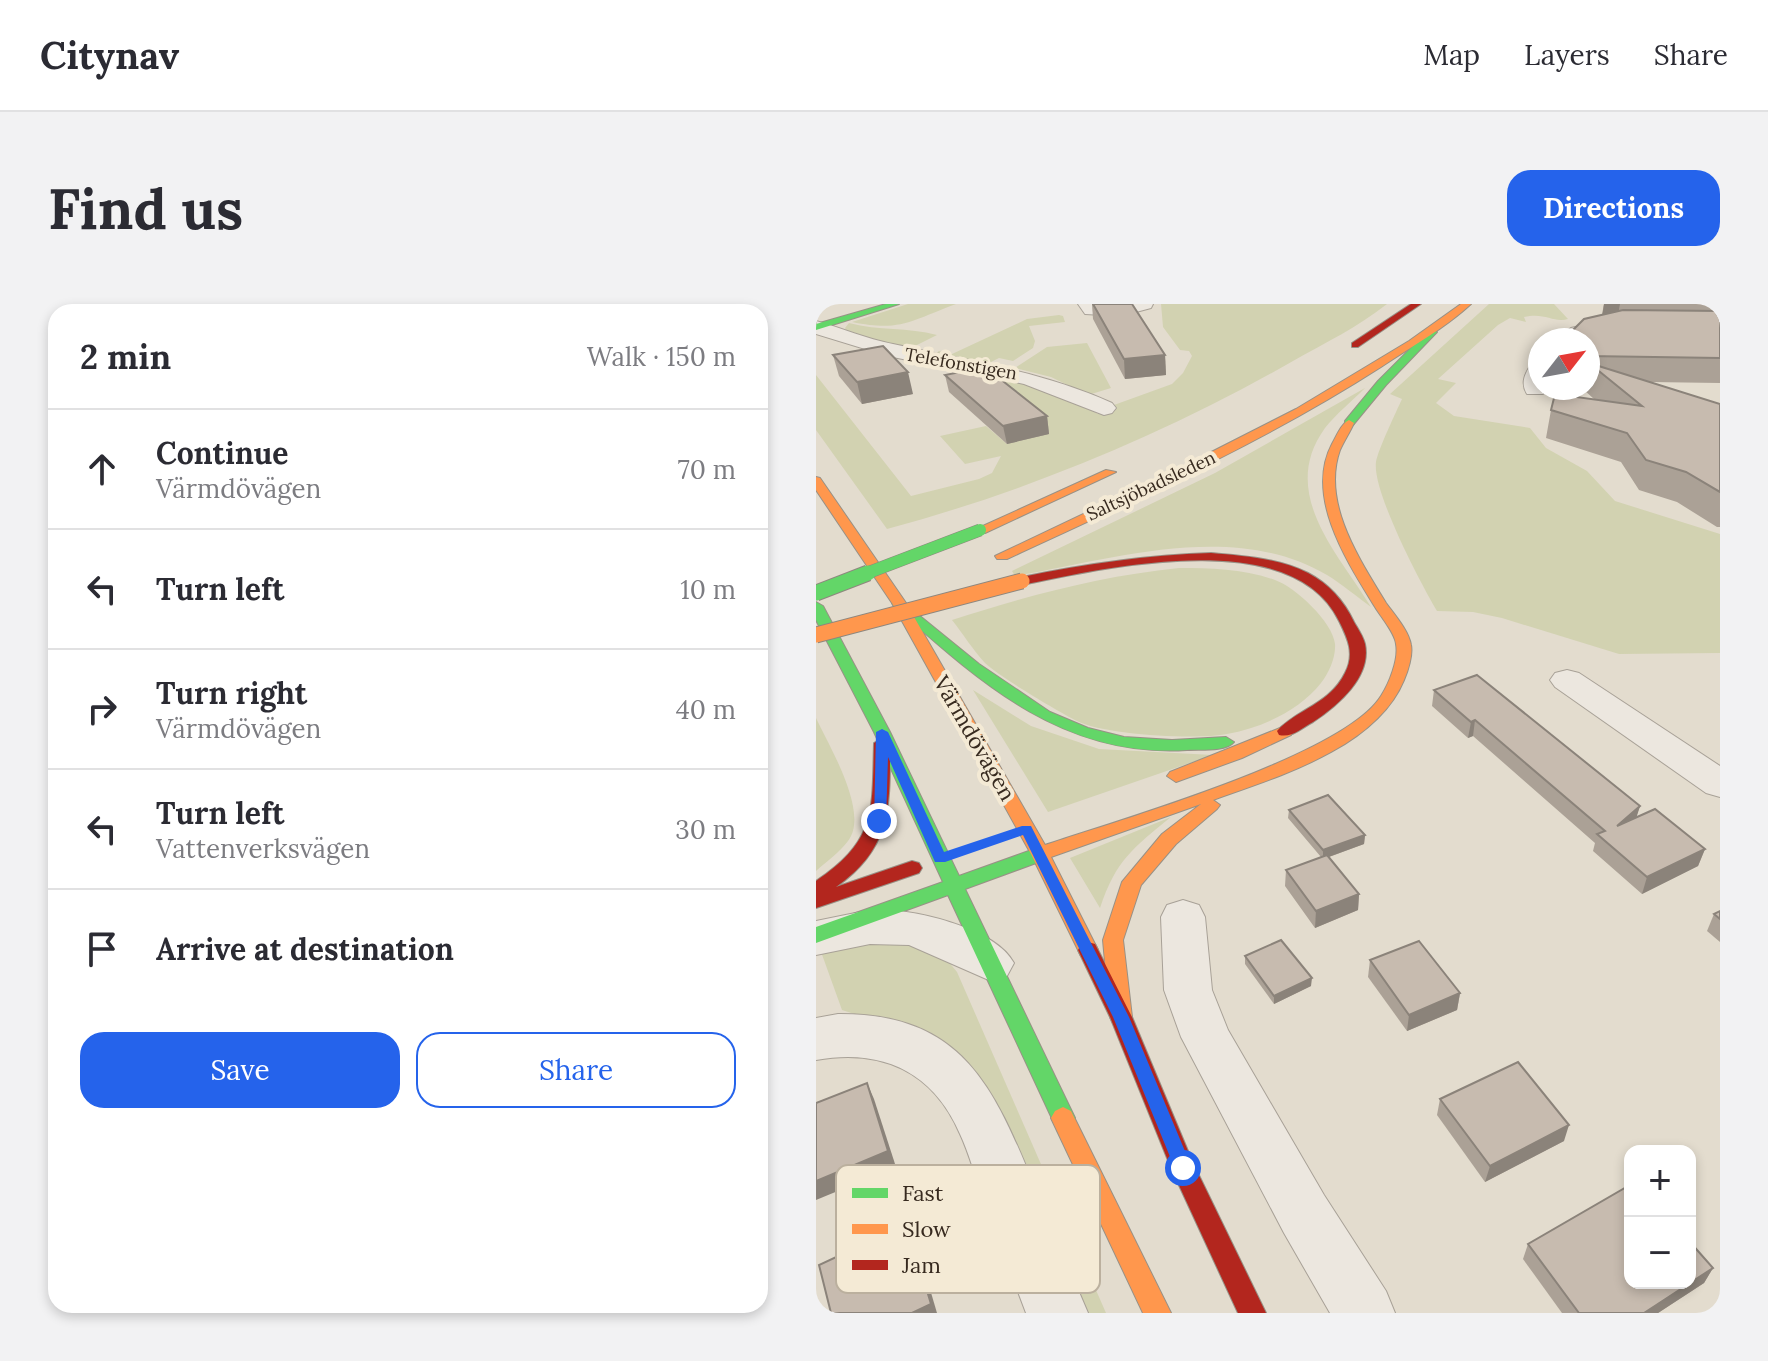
<!DOCTYPE html>
<html lang="en">
<head>
<meta charset="utf-8">
<style>
  :root { --surface:#fff; --page:#f2f2f3; --text:#2b2b33; --muted:#7c7c81; --line:#e1e1e2; --accent:#2563eb }
  body { margin:0; font-family:Lora,serif; background:var(--page); color:var(--text) }
  .controls { position:absolute; right:24px; bottom:24px; display:grid; overflow:hidden; border-radius:16px; box-shadow:0 4px 12px #0003 }
  .controls button { width:72px; height:72px; display:grid; place-items:center; padding:0; border:0; border-bottom:2px solid var(--line); background:var(--surface); color:var(--text); font:40px sans-serif }
  .compass { position:absolute; left:712px; top:24px; width:72px; height:72px; border-radius:50%; background:var(--surface); box-shadow:0 4px 12px #0003; rotate:59deg }
  .stop { position:absolute; width:24px; height:24px; margin:-18px; border:6px solid #2563eb; border-radius:50%; background:#fff }
  .stop.end { background:#2563eb; border-color:#fff; box-shadow:0 2px 8px #0008 }
  .list { margin:0; padding:0; list-style:none }
  h2 { display:flex; justify-content:space-between; align-items:center; height:104px; margin:0; padding:0 32px; font-size:34px }
  h2 small { font-size:26px; font-weight:400; color:var(--muted) }
  .list li { display:grid; grid-template-columns:52px 1fr auto; gap:24px; align-items:center; box-sizing:border-box; height:120px; padding:0 32px; border-top:2px solid var(--line) }
  .list b { display:block; font-size:30px; white-space:nowrap }
  .list p { margin:0; font-size:26px; white-space:nowrap; color:var(--muted) }
  .list em { font-size:26px; font-style:normal; color:var(--muted) }
  .actions { display:flex; gap:16px; padding:24px 32px }
  .actions a { flex:1; padding:18px 0; border:2px solid var(--accent); border-radius:24px; text-align:center; font-size:28px; color:var(--accent) }
  .actions .main { background:var(--accent); color:#fff }
  .icon { flex:none; width:44px; height:44px; fill:none; stroke:currentColor; stroke-width:2; stroke-linecap:round; stroke-linejoin:round }
  .map { position:relative; flex:none; width:904px; height:1009px; overflow:hidden; border-radius:24px }
  header { display:flex; align-items:center; gap:48px; box-sizing:border-box; height:112px; padding:0 40px; background:var(--surface); border-bottom:2px solid var(--line) }
  header strong { font-size:38px }
  nav { display:flex; gap:44px; margin-inline-start:auto; font-size:28px }
  .intro { display:flex; align-items:center; justify-content:space-between; box-sizing:border-box; height:192px; padding:0 48px }
  h1 { margin:0; font-size:56px }
  .button { padding:20px 36px; border-radius:24px; background:var(--accent); color:#fff; font-size:28px; font-weight:700 }
  main { display:flex; gap:48px; padding:0 48px }
  aside { flex:1; background:var(--surface); border-radius:24px; box-shadow:0 4px 12px #0003 }
  .map>svg:first-child { display:block }
  .green { fill:#d2d2b1 }
  .lines { fill:none; stroke-linecap:round; stroke-linejoin:round }
  .street-casing { stroke:#a8a197; stroke-width:2 }
  .fast-casing { stroke:#989186; stroke-width:2 }
  .slow-casing { stroke:#989186; stroke-width:2 }
  .jam-casing { stroke:#989186; stroke-width:2 }
  .street { fill:#ece7df; fill-rule:evenodd }
  .fast { fill:#63d668; fill-rule:evenodd }
  .slow { fill:#ff974d; fill-rule:evenodd }
  .jam { fill:#b3261e; fill-rule:evenodd }
  .fast-bridge-far1-casing { stroke:#8e877e; stroke-width:13; stroke-linecap:butt }
  .fast-bridge-casing { stroke:#8e877e; stroke-width:17; stroke-linecap:butt }
  .slow-bridge-casing { stroke:#8e877e; stroke-width:17; stroke-linecap:butt }
  .fast-bridge-far1 { stroke:#63d668; stroke-width:12 }
  .fast-bridge { stroke:#63d668; stroke-width:15 }
  .slow-bridge { stroke:#ff974d; stroke-width:15 }
  .wall { fill:#aba196 }
  .shaded-wall { fill:#8b837a }
  .building { fill:#c7bbaf; stroke:#8b837a; stroke-width:2 }
  .route { fill:#2563eb }
  .labels { text-anchor:middle; stroke-width:8; stroke-linejoin:round; paint-order:stroke }
  .far-street-label { font-size:18px; fill:#372a1f; stroke:#f4ead5 }
  .street-label { font-size:22px; fill:#372a1f; stroke:#f4ead5 }
  .key { fill:#f4ead5; stroke:#bbb09e; stroke-width:2 }
  .key-label { font-size:22px; fill:#372a1f }
</style>
</head>
<body>
<header>
<strong>Citynav</strong>
<nav><a>Map</a><a>Layers</a><a>Share</a></nav>
</header>
<div class="intro"><h1>Find us</h1><a class="button">Directions</a></div>
<main>
<aside>
<h2>2 min<small>Walk · 150 m</small></h2>
<ul class="list">
<li><svg class="icon" aria-label="ahead" viewBox="0 0 24 24"><path d="M12 20V5M6 11l6-6 6 6"/></svg><div><b>Continue</b><p>Värmdövägen</p></div><em>70 m</em></li>
<li><svg class="icon" aria-label="left" viewBox="0 0 24 24"><path d="M17 20v-9H6M10 6l-5 5 5 5"/></svg><div><b>Turn left</b></div><em>10 m</em></li>
<li><svg class="icon" aria-label="right" viewBox="0 0 24 24"><path d="M7 20v-9h11M14 6l5 5-5 5"/></svg><div><b>Turn right</b><p>Värmdövägen</p></div><em>40 m</em></li>
<li><svg class="icon" aria-label="left" viewBox="0 0 24 24"><path d="M17 20v-9H6M10 6l-5 5 5 5"/></svg><div><b>Turn left</b><p>Vattenverksvägen</p></div><em>30 m</em></li>
<li><svg class="icon" aria-label="arrive" viewBox="0 0 24 24"><path d="M6 21V4h12l-3 4 3 4H6"/></svg><div><b>Arrive at destination</b></div></li>
</ul>
<div class="actions"><a class="main">Save</a><a>Share</a></div>
</aside>
<div class="map">
<svg width="904" height="1009" viewBox="0 0 904 1009">
  <rect width="100%" height="100%" fill="#e3dcce"/>
  <g class="green">
    <path d="M92,0H140C94,17 85,28 36,18Z"/>
    <path d="M345,0H571C542,23 509,39 477,57C350,130 212,187 71,225L0,126V71L95,192L163,175L176,169L185,152L149,160L124,132L170,122L191,140L177,69L258,96L282,110L301,104L298,101L356,80L367,69L376,52L373,47L364,46L347,23Z"/>
    <path d="M673,0H738L752,15C737,19 729,8 708,13L710,18L694,14L682,21L622,75L640,79L620,99L638,112L714,124L730,144L771,167L799,197L904,230V349L803,350L686,314L657,308L621,307C605,280 556,187 560,158C562,146 580,108 586,95L574,90Z"/>
    <path d="M243,11L247,12L249,18L213,22L219,37L217,44L197,57L183,54L173,59L118,51L123,47L136,50L211,15Z"/>
    <path d="M33,19C63,27 92,23 121,31L91,46L31,28L29,24Z"/>
    <path d="M271,39L295,84L272,91L235,73L199,64L231,43Z"/>
    <path d="M549,84C536,97 520,110 509,124C462,189 522,249 555,303C541,293 526,280 511,271C418,216 297,255 199,272L196,267L399,169Z"/>
    <path d="M363,264C395,264 428,265 459,276C479,283 517,318 519,340C520,353 513,369 505,379C483,407 445,424 411,430C381,436 288,431 261,417C241,407 184,373 169,359C157,346 147,330 136,316C211,292 284,272 363,264Z"/>
    <path d="M157,386L215,422L283,445L397,451L232,508Z"/>
    <path d="M0,414C13,442 54,509 32,537C24,548 10,558 0,567Z"/>
    <path d="M355,513C317,544 300,556 284,604L254,554Z"/>
    <path d="M74,635L127,651L141,668L290,1009H264L176,798L63,718L26,706L4,645Z"/>
  </g>
  <g class="lines">
    <g class="street-casing">
      <g id="street">
        <path d="M262,0H337L335,4L305,12L269,10Z"/>
        <path d="M802,14L904,17V29L802,26L761,36H735L755,24Z"/>
        <path d="M0,17C26,24 50,35 77,40C152,57 225,67 296,99L300,104L296,109L288,111L208,80L72,52L0,30Z"/>
        <path d="M724,58V84L730,85L727,90H711C704,79 709,69 716,59Z"/>
        <path d="M751,366L763,369L904,462V493L890,489L739,383L734,376L739,369Z"/>
        <path d="M367,596L383,601L389,613L396,686L412,726L508,891L570,987L579,1009H514L468,929L365,733L348,686L345,613L351,601Z"/>
        <path d="M54,606C93,603 179,623 198,659L191,672L175,677L93,641L54,640L0,651V617Z"/>
        <path d="M22,710C151,709 180,789 222,891C238,930 255,969 272,1009H210C195,969 179,929 165,888C158,869 153,849 144,830C117,767 65,744 0,756V714Z"/>
      </g>
    </g>
    <g class="fast-casing">
      <g id="fast">
        <path d="M70,0H83L0,26V20Z"/>
        <path d="M613,26L621,28L570,81L537,121H529V117L562,77Z"/>
        <path d="M83,295L163,360L234,408L272,424L308,433L356,436L410,433L418,438C409,448 385,445 371,446C247,454 165,379 78,302L76,299Z"/>
        <path d="M0,298L7,302L74,428L143,572L224,543L233,550L231,555L149,585L259,814L255,821L247,825L239,821L132,591L0,639V623L127,578L58,428L0,316Z"/>
      </g>
    </g>
    <g class="slow-casing">
      <g id="slow">
        <path d="M645,0H655C629,24 595,43 565,63C447,139 318,196 191,255H181L179,252L362,165L480,105L593,37Z"/>
        <path d="M533,116L538,119C534,128 528,137 524,146C505,199 544,256 570,299C578,310 593,327 595,341C597,351 592,367 588,376C560,444 461,473 397,496L404,501L401,505L360,540L325,581L307,636L316,713L313,719L305,722L297,719L294,713L287,636L306,578L346,530L385,500L235,553L282,646L279,652L272,654L265,652L215,550L76,299L0,186V173L4,174L90,299L229,541C300,517 528,452 565,392C573,380 583,355 580,340C579,329 565,313 559,303C532,259 488,193 516,140C521,131 525,120 533,116Z"/>
        <path d="M290,166L300,168L169,229L158,226Z"/>
        <path d="M469,422L475,423L477,427L475,431L426,454L360,478L351,472L354,468Z"/>
        <path d="M247,803L255,807L355,1009H327L235,814L239,807Z"/>
      </g>
    </g>
    <g class="jam-casing">
      <g id="jam">
        <path d="M595,0H605L542,43H536V39Z"/>
        <path d="M395,249C428,252 462,254 492,269C513,280 528,297 538,318C542,325 547,332 549,340C556,373 521,402 497,418C486,424 476,434 463,431L461,427C481,405 514,400 529,369C539,350 532,335 523,317C476,220 289,264 206,281L199,277L206,273C269,260 331,251 395,249Z"/>
        <path d="M66,434L74,439C74,502 76,544 20,583L96,557L103,559L106,564L103,569L0,604V577C61,536 56,507 58,439Z"/>
        <path d="M272,638L279,640L316,713L377,859L450,1009H422L355,864L294,713L262,646L265,640Z"/>
      </g>
    </g>
    <use href="#street" class="street"/>
    <use href="#fast" class="fast"/>
    <use href="#slow" class="slow"/>
    <use href="#jam" class="jam"/>
    <g class="fast-bridge-far1-casing">
      <path id="fast-bridge-far1" d="M46,271L164,226"/>
    </g>
    <g class="fast-bridge-casing">
      <path id="fast-bridge" d="M0,289L52,269"/>
    </g>
    <g class="slow-bridge-casing">
      <path id="slow-bridge" d="M0,331L206,277"/>
    </g>
    <use href="#fast-bridge-far1" class="fast-bridge-far1"/>
    <use href="#fast-bridge" class="fast-bridge"/>
    <use href="#slow-bridge" class="slow-bridge"/>
  </g>
  <g class="wall">
    <path d="M276,0H316L349,51L350,71L309,75L277,15Z"/>
    <path d="M788,0H904V79L834,78L904,100V223H901L861,198L823,186L805,158L730,134L735,106L778,95L768,86V84H772V36L786,10Z"/>
    <path d="M17,51L97,90L46,100L23,72Z"/>
    <path d="M129,71L231,112L233,130L191,140L133,88Z"/>
    <path d="M618,386L824,502L820,513L889,545L882,562L826,590L777,547L779,539L657,432L652,434L616,402Z"/>
    <path d="M473,506L549,531L548,540L513,553L543,590L542,606L499,624L469,582L470,566L505,553L472,514Z"/>
    <path d="M904,607V638L891,627L898,610Z"/>
    <path d="M429,652L495,682L458,700L429,660Z"/>
    <path d="M554,656L644,689L641,706L591,727L552,673Z"/>
    <path d="M624,795L748,837L669,878L621,811Z"/>
    <path d="M712,940L897,964L888,979L842,1009H746L707,955Z"/>
  </g>
  <g class="shaded-wall">
    <path d="M788,0H804L802,11L786,14Z"/>
    <path d="M349,51L350,71L309,75L308,55Z"/>
    <path d="M92,68L97,90L46,100L41,78Z"/>
    <path d="M231,112L233,130L191,140L187,122Z"/>
    <path d="M659,416L657,432L652,434L655,418Z"/>
    <path d="M824,502L819,518L801,522Z"/>
    <path d="M549,531L548,540L507,555V546Z"/>
    <path d="M889,545L882,562L826,590L831,573Z"/>
    <path d="M543,590L542,606L499,624L500,607Z"/>
    <path d="M496,674L495,682L458,700V692Z"/>
    <path d="M644,689L641,706L591,727L593,711Z"/>
    <path d="M51,779L58,795L80,863L0,896V877Z"/>
    <path d="M753,821L748,837L669,878L674,862Z"/>
    <path d="M91,920L101,941L121,1009H96Z"/>
    <path d="M897,964L888,979L842,1009H828Z"/>
  </g>
  <g class="building">
    <path d="M277,0H316L349,51L308,55Z"/>
    <path d="M807,6L904,7V54L772,52V36H747L768,15Z"/>
    <path d="M67,42L92,68L41,78L17,51Z"/>
    <path d="M773,59L904,100V188L870,168L830,156L811,129L735,106L739,90L826,102Z"/>
    <path d="M169,63L231,112L187,122L129,71Z"/>
    <path d="M661,371L824,502L801,522L839,505L889,545L831,573L781,530L789,527L659,416L655,418L618,386Z"/>
    <path d="M512,491L549,531L507,546L473,506Z"/>
    <path d="M511,551L543,590L500,607L470,566Z"/>
    <path d="M904,607V615L898,610Z"/>
    <path d="M465,636L496,674L458,692L429,652Z"/>
    <path d="M603,637L644,689L593,711L554,656Z"/>
    <path d="M702,758L753,821L674,862L624,795Z"/>
    <path d="M51,779L72,847L0,877V799Z"/>
    <path d="M814,881V979H874V938L897,964L828,1009H763L712,940Z"/>
    <path d="M91,920L115,1000L96,1009H15L3,961Z"/>
  </g>
  <path class="route" d="M66,425L72,428L128,548L206,522H215L313,713L376,864L374,870L367,872L361,870L297,713L207,531L129,558H119L72,453L70,517L63,521L58,520L60,428Z"/>
  <g class="labels">
    <g class="far-street-label">
      <text transform="translate(145 60) rotate(10)" y="6">Telefonstigen</text>
      <text transform="translate(335 182) rotate(-25)" y="6">Saltsjöbadsleden</text>
    </g>
    <g class="street-label">
      <text transform="translate(159 434) rotate(60)" y="8">Värmdövägen</text>
    </g>
  </g>
  <rect x="20" y="861" width="264" height="128" rx="12" class="key"/>
  <rect x="36" y="884" width="36" height="10" fill="#63d668"/>
  <rect x="36" y="920" width="36" height="10" fill="#ff974d"/>
  <rect x="36" y="956" width="36" height="10" fill="#b3261e"/>
  <g class="key-label">
    <text x="86" y="897">Fast</text>
    <text x="86" y="933">Slow</text>
    <text x="86" y="969">Jam</text>
  </g>
</svg>
<div class="controls">
<button>+</button>
<button>−</button>
</div>
<svg class="compass" viewBox="-18 -18 36 36"><path d="M0-13l5 13h-10z" fill="#e53935"/><path d="M0 13l5-13h-10z" fill="#7c7c81"/></svg>
<div class="stop" style="left:367px;top:864px"></div>
<div class="stop end" style="left:63px;top:517px"></div>
</div>
</main>
</body>
</html>
